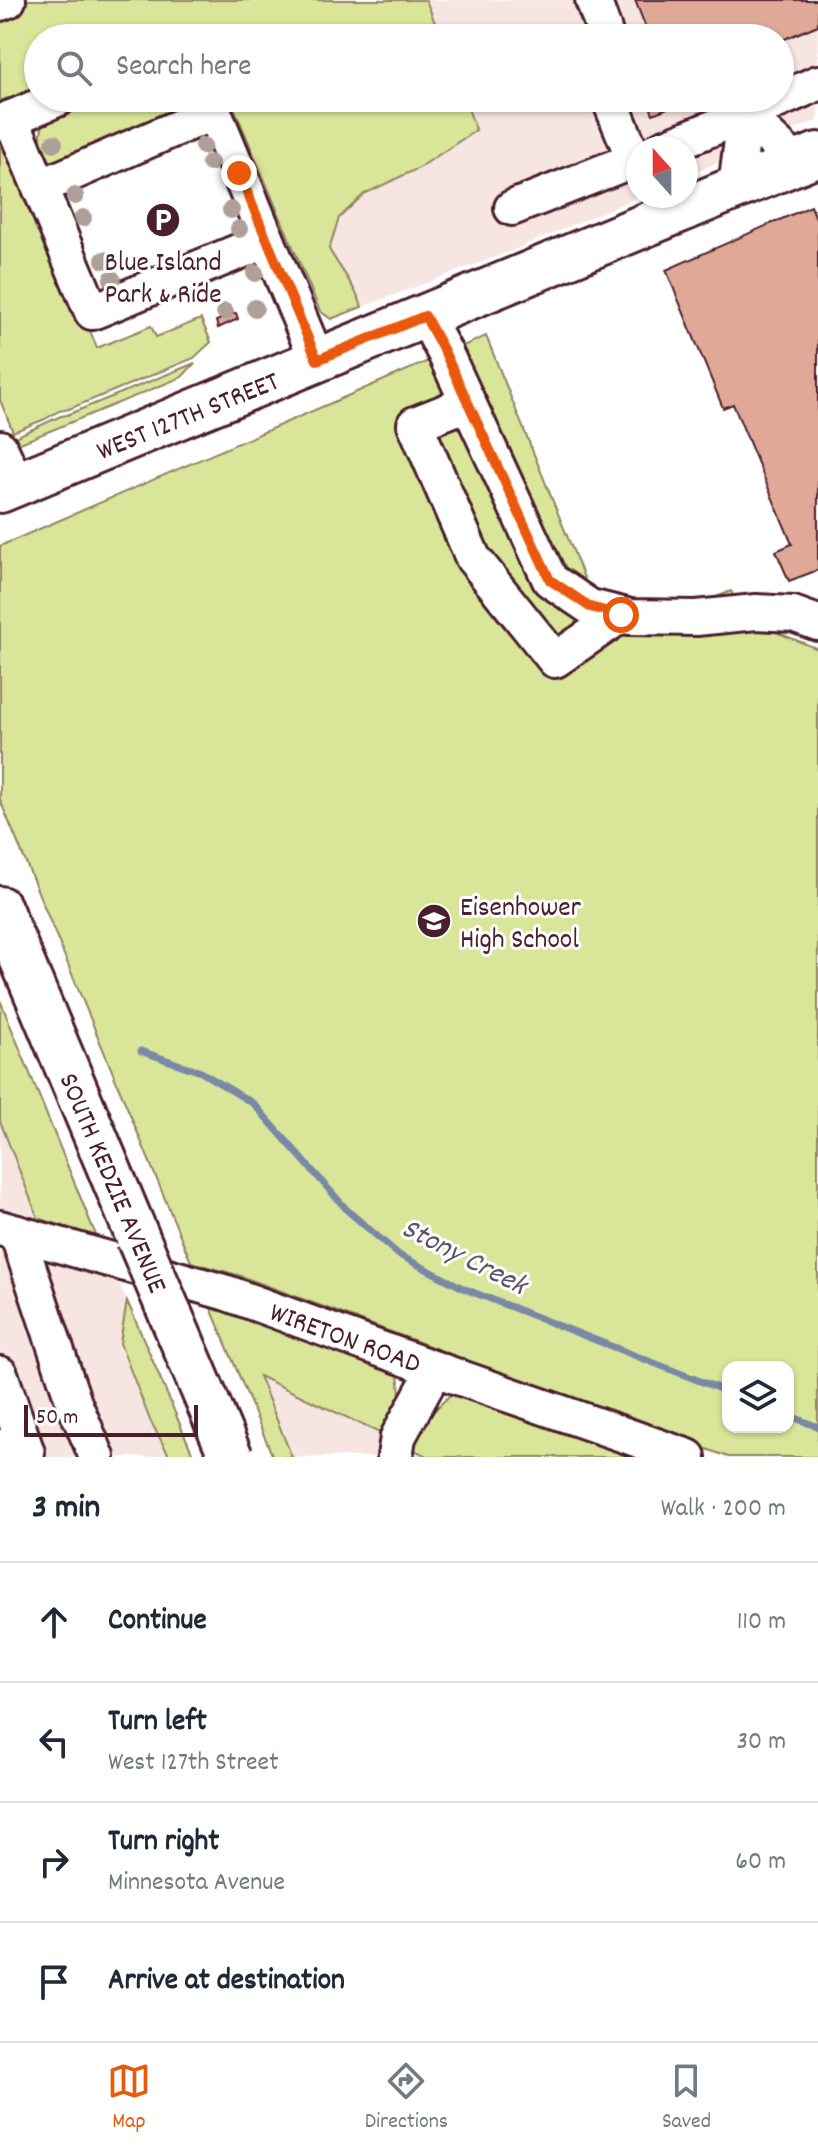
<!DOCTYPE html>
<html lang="en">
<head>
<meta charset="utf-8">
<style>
  :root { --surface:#fff; --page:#f6f6f7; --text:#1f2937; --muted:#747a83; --line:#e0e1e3; --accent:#ea580c }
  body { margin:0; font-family:Dekko,sans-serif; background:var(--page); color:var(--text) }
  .controls { position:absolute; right:24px; bottom:24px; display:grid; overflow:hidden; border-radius:16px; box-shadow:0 2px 6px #0004 }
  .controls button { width:72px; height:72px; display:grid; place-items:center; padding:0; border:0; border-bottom:2px solid var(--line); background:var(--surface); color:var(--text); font:40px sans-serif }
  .compass { position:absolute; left:626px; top:136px; width:72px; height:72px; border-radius:50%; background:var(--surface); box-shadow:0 2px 6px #0004; rotate:339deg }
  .scale { position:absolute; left:24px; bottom:20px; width:174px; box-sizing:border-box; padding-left:8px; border:4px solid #4a1f2b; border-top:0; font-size:22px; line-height:28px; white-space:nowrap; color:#4a1f2b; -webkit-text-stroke:6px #fff; paint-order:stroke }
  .stop { position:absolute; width:24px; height:24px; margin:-18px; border:6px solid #ea580c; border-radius:50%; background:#fff }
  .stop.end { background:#ea580c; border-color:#fff; box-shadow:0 2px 8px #0008 }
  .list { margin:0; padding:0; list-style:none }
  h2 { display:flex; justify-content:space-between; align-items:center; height:104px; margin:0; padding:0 32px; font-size:34px }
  h2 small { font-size:26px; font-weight:400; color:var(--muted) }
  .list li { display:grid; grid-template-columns:52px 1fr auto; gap:24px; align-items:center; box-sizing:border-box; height:120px; padding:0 32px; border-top:2px solid var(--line) }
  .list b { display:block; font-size:30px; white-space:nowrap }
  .list p { margin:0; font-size:26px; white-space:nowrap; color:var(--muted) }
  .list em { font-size:26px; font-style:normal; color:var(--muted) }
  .icon { flex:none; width:44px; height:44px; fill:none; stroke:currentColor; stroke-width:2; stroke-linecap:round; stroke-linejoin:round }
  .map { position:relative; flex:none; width:818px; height:1457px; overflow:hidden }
  .search { position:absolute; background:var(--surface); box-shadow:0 2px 6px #0004; left:24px; right:24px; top:24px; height:88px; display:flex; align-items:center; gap:20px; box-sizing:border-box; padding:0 28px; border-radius:44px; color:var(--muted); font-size:30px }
  .sheet { height:584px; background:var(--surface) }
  nav { display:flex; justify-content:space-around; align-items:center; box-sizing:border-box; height:112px; border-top:2px solid var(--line); background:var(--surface); font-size:22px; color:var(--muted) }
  nav a { display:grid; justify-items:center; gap:4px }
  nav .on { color:var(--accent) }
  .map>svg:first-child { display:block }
  .built { fill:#f6e5e0 }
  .green { fill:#d9e699; stroke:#928262; stroke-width:2; fill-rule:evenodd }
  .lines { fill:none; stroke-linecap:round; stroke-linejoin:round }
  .stream { stroke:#7988a5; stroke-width:7 }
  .building { fill:#e0a997; stroke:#4a1f2b; stroke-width:2 }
  .minor-casing { stroke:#4a1f2b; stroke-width:40 }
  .major-casing { stroke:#4a1f2b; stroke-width:48 }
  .minor { stroke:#fff; stroke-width:34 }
  .major { stroke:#fff; stroke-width:42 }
  .major-bridge-casing { stroke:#4a1f2b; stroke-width:48; stroke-linecap:butt }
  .major-bridge { stroke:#fff; stroke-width:42 }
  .tree { fill:#af9f99 }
  .route { stroke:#ea580c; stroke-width:10 }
  .labels { text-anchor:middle; stroke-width:6; stroke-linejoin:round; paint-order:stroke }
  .poi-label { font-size:28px; fill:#4a1f2b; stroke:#fff }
  .street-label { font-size:28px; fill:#4a1f2b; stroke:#fff }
  .water-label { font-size:30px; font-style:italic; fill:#625468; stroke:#fff }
</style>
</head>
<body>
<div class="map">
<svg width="818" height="1457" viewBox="0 0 818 1457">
  <rect width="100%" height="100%" fill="#fff"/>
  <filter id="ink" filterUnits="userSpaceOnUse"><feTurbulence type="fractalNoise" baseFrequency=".0125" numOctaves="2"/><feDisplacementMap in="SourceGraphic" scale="16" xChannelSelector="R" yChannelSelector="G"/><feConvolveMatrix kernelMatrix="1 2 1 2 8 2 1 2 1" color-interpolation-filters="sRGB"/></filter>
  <g filter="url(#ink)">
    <g class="built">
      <path d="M426,0H818V120L686,176V148H638V196H640L514,250L362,307L357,292L344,276L329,249L339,218L364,194L419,168L476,131L464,98H780V38H441Z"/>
      <path d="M0,1121L38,1218L97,1237L127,1301L120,1343L150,1420L170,1457H0Z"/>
      <path d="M257,1376L388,1437L429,1457H292Z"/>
    </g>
    <g class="green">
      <path d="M0,0H426L441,38H38V93L14,103L8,98L0,101Z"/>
      <path d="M106,98H196L197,101L54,169C48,155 35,138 44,124Z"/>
      <path d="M230,98H464L476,130L419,168L364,194L339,218L329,249C340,269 356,287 362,307L331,319L320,311Z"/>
      <path d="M4,141L29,180L97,348L151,326L156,337L201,319L211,342L194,358L69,409L59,411L45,419L13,432L0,400V143Z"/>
      <path d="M486,336L593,600L663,619L731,591L744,619L818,649V1457H728L238,1275L191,1262L0,800V546ZM728,1367H788V1427H728Z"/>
      <path d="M195,363L182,377L18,444L15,437L61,416L67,415Z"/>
      <path d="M0,1000L92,1226L97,1237L38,1218L0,1121Z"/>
      <path d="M127,1301L131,1310L194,1457H170L150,1420L120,1343Z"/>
      <path d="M208,1301L397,1370C403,1400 400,1409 388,1437L259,1376L292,1457H273Z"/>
      <path d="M457,1389L659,1457H429L410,1448C420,1423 438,1406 457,1389Z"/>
    </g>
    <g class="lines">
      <g class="stream">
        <path d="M141,1051L201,1072L254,1104L348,1211L399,1255L465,1289L728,1392"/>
        <path d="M788,1415L818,1427"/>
      </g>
    </g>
    <g class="building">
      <path d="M635,0H818V25L780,41V38H650Z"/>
      <path d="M647,98H692L653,114Z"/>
      <path d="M811,206L816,218L818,217V570L789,581L776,551L792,544L733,404L723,408L666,270Z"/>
      <path d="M236,313L238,319L218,328L216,321Z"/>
    </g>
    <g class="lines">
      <g class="minor-casing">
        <g id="minor">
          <path d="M593,0L604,30L599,38"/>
          <path d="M0,3L8,0"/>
          <path d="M208,98L317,360"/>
          <path d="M609,98L634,159"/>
          <path d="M745,115L797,163"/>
          <path d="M11,118L92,312L267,240"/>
          <path d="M0,123L59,98"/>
          <path d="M663,148L745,115L818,83"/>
          <path d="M40,187L214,112"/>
          <path d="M736,188L745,115"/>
          <path d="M512,208L638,158"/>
          <path d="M425,316L445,353L550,580L590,607L630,617L696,618L756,612L793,614L818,623"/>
          <path d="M468,403L415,424L473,558L555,660L621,615"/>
          <path d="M0,448L17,484"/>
          <path d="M0,1228L227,1293L435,1369L688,1457"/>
          <path d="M17,1233L74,1403L97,1457"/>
          <path d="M0,1374L27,1453L0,1447"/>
          <path d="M395,1457L398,1437L435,1369"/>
        </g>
      </g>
      <g class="major-casing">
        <g id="major">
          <path d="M0,491L818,154"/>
          <path d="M0,908L138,1238"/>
        </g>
      </g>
      <use href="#minor" class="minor"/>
      <use href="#major" class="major"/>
      <g class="major-bridge-casing">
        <path id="major-bridge" d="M138,1238L231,1457"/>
      </g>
      <use href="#major-bridge" class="major-bridge"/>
    </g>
    <g class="tree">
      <circle cx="54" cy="143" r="9"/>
      <circle cx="203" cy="146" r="9"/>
      <circle cx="210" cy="163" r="9"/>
      <circle cx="75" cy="196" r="9"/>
      <circle cx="231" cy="210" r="9"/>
      <circle cx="83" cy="218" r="9"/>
      <circle cx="239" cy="229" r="9"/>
      <circle cx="104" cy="260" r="9"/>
      <circle cx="255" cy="273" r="9"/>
      <circle cx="112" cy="279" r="9"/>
      <circle cx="255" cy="308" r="9"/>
      <circle cx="225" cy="312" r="9"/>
    </g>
  </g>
  <g class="lines" filter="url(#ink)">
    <path class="route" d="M239,173L317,360L425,316L445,353L550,580L590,607L621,615"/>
  </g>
  <defs>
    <g id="parking-disc" transform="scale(1.8)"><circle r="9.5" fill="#4a1f2b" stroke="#fff"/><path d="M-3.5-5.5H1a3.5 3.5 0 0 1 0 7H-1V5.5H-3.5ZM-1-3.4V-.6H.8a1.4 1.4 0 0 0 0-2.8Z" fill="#fff"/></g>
    <g id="school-disc" transform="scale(1.8)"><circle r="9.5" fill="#4a1f2b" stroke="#fff"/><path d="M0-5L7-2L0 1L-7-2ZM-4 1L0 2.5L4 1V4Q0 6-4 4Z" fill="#fff"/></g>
  </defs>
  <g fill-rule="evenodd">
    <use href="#parking-disc" x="163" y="220"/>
    <use href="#school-disc" x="434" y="921"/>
  </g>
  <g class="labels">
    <g class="poi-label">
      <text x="163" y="270">Blue Island<tspan x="163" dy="32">Park &amp; Ride</tspan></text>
      <text x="460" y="915" text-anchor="start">Eisenhower<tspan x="460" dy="32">High School</tspan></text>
    </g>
    <g class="street-label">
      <text transform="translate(187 414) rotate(-22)" y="10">WEST 127TH STREET</text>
      <text transform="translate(115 1182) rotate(67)" y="10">SOUTH KEDZIE AVENUE</text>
      <text transform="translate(346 1336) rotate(20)" y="10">WIRETON ROAD</text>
    </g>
    <g class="water-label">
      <text transform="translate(465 1255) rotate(27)" y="10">Stony Creek</text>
    </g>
  </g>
</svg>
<div class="controls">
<button><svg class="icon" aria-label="layers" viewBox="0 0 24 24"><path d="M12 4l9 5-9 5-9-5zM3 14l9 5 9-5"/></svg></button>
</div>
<svg class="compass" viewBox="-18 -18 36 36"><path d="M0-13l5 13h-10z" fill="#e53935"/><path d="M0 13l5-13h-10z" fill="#747a83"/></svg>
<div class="scale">50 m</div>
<div class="stop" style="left:621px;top:615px"></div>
<div class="stop end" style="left:239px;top:173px"></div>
<div class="search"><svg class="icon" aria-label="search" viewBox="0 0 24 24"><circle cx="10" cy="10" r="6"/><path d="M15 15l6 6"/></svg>Search here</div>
</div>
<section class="sheet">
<h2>3 min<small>Walk · 200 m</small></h2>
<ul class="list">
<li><svg class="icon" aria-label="ahead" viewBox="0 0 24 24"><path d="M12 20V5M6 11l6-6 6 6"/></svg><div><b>Continue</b></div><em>110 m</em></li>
<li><svg class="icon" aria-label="left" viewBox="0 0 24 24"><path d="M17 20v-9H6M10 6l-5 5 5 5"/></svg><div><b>Turn left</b><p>West 127th Street</p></div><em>30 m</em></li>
<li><svg class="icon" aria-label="right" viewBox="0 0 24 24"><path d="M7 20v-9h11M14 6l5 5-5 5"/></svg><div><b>Turn right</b><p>Minnesota Avenue</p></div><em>60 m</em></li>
<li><svg class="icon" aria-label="arrive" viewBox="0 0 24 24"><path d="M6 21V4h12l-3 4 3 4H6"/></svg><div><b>Arrive at destination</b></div></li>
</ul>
</section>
<nav>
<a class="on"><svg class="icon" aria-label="map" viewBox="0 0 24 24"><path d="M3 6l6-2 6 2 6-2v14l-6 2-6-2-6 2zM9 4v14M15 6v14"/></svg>Map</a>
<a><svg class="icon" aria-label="directions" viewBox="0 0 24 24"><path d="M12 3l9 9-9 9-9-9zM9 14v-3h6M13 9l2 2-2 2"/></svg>Directions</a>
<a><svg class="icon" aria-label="saved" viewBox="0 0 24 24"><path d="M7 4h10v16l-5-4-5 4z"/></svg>Saved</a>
</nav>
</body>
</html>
